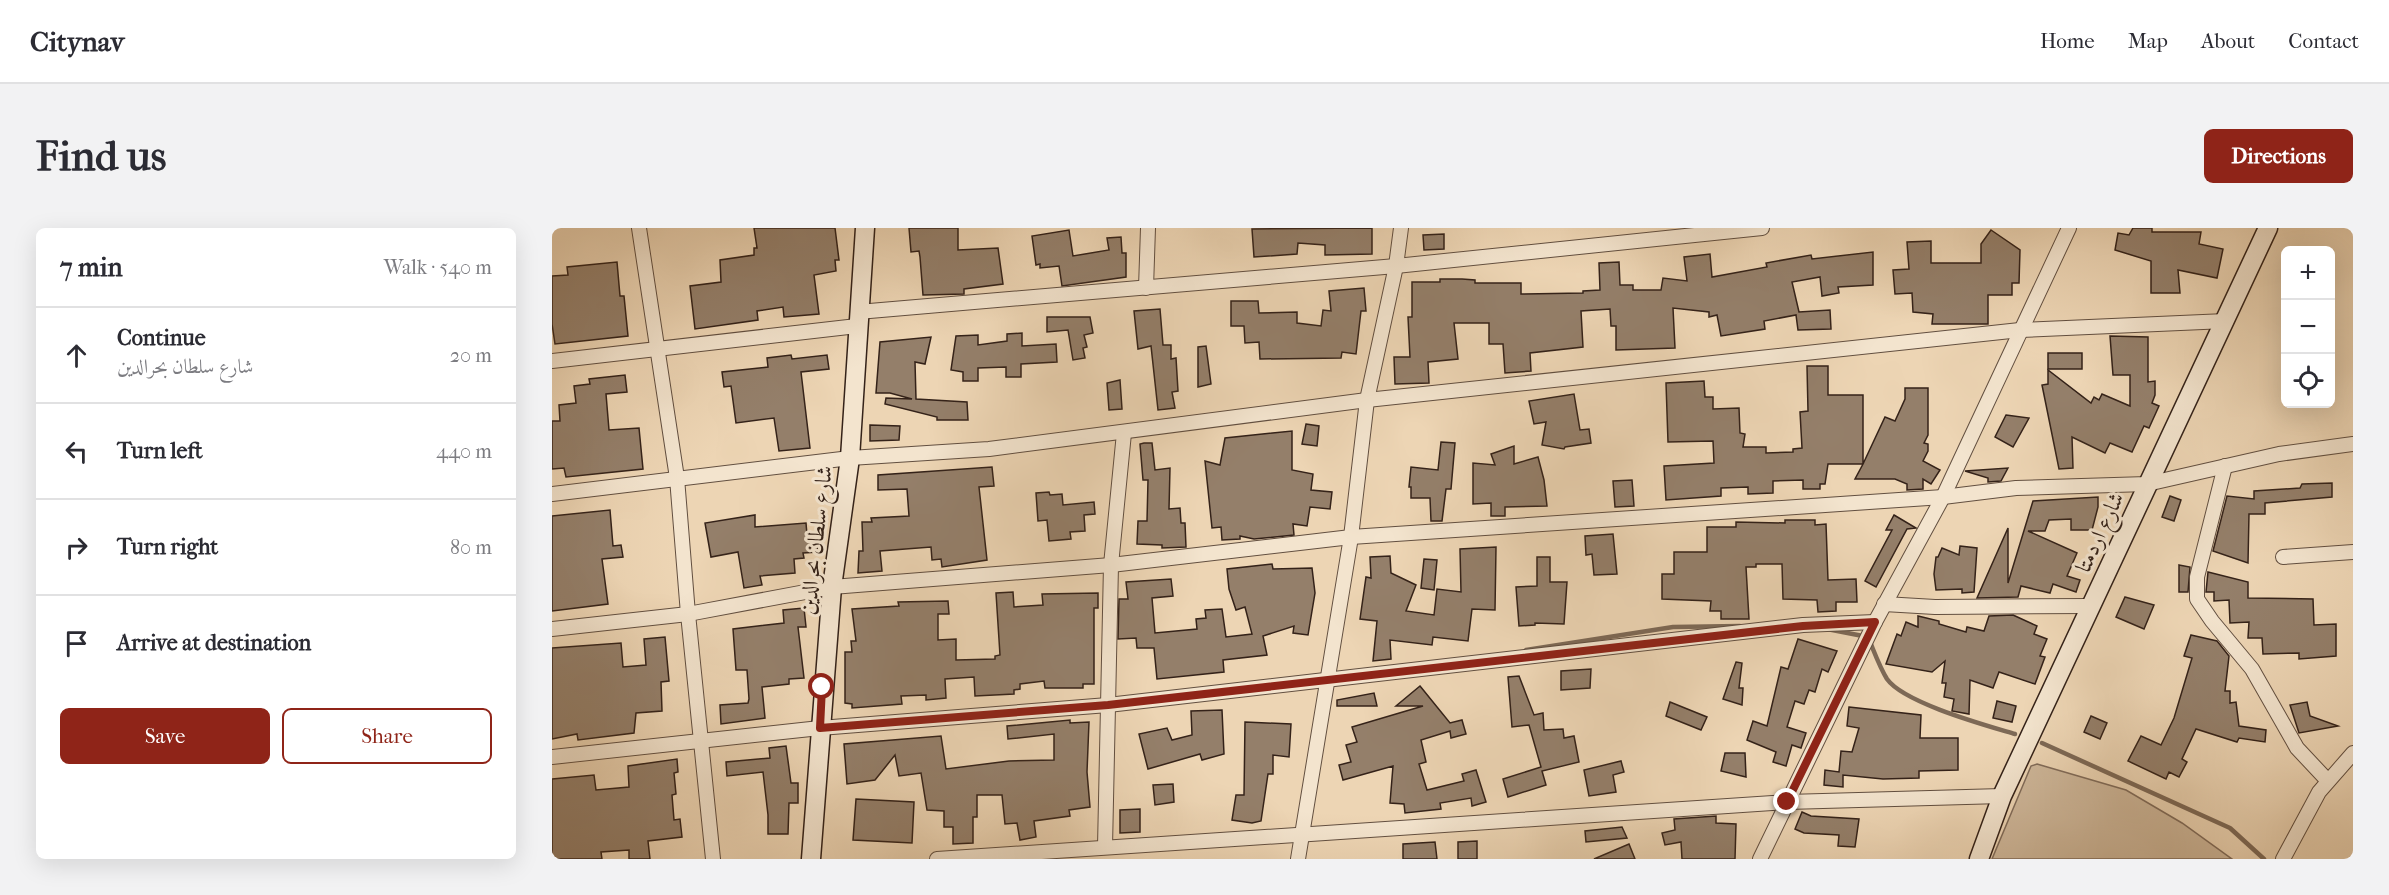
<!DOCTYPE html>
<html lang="en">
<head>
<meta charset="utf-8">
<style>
  :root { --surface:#fff; --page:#f2f2f3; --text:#2b2b33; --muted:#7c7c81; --line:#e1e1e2; --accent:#8f2418 }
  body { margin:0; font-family:"IM FELL French Canon",Amiri,serif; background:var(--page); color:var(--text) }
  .controls { position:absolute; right:18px; top:18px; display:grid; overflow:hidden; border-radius:9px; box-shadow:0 6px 24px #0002 }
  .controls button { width:54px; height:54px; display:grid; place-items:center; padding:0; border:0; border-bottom:2px solid var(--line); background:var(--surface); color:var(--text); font:30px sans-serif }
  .stop { position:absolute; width:18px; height:18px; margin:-14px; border:4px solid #8f2418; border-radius:50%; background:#fff }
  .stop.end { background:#8f2418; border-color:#fff; box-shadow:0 2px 6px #0008 }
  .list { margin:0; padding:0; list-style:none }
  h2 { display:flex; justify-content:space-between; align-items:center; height:78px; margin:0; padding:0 24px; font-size:26px }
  h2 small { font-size:20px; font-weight:400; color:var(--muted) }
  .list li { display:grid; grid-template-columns:39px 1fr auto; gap:18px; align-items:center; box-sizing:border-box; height:96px; padding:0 24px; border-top:2px solid var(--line) }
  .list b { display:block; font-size:22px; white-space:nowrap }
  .list p { margin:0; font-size:20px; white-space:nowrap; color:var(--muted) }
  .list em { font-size:20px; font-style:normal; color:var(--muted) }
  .actions { display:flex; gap:12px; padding:18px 24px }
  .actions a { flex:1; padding:14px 0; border:2px solid var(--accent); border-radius:9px; text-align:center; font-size:21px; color:var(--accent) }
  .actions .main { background:var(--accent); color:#fff }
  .icon { flex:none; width:33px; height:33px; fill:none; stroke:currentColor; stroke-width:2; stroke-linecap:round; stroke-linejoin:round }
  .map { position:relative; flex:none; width:1801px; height:631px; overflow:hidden; border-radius:9px }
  header { display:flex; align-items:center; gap:36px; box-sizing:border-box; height:84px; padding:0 30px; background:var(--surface); border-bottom:2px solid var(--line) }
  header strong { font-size:28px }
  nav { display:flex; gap:33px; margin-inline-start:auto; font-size:21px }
  .intro { display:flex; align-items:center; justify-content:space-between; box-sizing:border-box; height:144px; padding:0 36px }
  h1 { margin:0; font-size:42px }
  .button { padding:15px 27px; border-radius:9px; background:var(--accent); color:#fff; font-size:21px; font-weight:700 }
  main { display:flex; gap:36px; padding:0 36px }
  aside { flex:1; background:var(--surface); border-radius:9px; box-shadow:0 6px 24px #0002 }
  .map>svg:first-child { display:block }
  .green { fill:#ceb79a; stroke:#816c5a; stroke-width:1.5 }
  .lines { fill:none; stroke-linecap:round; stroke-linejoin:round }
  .stream { stroke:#7d6956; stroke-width:4.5 }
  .building { fill:#947f6a; stroke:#342219; stroke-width:1.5 }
  .street-casing { stroke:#624f40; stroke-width:16 }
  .secondary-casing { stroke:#342219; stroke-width:21 }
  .street { stroke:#f3e4ce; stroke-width:14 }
  .secondary { stroke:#f3e4ce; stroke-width:18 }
  .route { stroke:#8f2418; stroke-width:8 }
  .labels { text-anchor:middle; stroke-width:6; stroke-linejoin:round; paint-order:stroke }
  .street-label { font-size:22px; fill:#342219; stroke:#f3e4ce }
</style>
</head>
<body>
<header>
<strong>Citynav</strong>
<nav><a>Home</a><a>Map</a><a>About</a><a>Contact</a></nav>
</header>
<div class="intro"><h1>Find us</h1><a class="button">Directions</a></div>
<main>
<aside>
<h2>7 min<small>Walk · 540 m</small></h2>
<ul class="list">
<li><svg class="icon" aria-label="ahead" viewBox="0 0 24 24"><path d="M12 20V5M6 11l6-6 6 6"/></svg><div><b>Continue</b><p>شارع سلطان بحرالدين</p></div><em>20 m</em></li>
<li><svg class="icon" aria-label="left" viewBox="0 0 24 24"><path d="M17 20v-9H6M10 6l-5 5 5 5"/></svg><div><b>Turn left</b></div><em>440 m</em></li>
<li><svg class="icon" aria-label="right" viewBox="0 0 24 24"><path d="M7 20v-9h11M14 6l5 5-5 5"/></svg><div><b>Turn right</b></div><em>80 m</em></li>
<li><svg class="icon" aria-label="arrive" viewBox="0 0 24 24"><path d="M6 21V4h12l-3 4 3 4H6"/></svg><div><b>Arrive at destination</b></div></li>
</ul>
<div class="actions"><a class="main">Save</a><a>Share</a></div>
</aside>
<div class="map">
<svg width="1801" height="631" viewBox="0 0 1801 631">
  <rect width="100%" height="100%" fill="#edd5b4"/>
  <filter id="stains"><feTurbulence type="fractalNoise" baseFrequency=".00333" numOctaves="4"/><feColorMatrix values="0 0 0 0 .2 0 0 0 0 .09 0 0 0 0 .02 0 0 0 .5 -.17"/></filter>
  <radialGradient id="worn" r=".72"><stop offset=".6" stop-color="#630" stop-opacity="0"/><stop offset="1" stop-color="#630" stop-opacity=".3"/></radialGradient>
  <path class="green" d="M1485,536L1574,562L1630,595L1680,631H1440L1479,538Z"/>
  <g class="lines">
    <g class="stream">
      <path d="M1275,401L1316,409C1322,423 1327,438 1335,451C1352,475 1433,497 1463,506"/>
      <path d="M974,422L1121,399L1188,398"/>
      <path d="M1490,515L1678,600L1712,631"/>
    </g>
  </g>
  <g class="building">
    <path d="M202,0H283L287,32H283L284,43L262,47L267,86L232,89L231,79L205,83L206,92L143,101L138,58L169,54L168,32L202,27V20H205Z"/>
    <path d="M357,0H406V22L446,20L451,56L412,61V66L371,67L368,29L367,23L359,24Z"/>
    <path d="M820,0V26L773,27V17L746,15L745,26L702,29L700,1Z"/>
    <path d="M1581,0H1600V4H1649L1647,16L1671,21L1665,50L1626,42L1628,65H1599V33L1563,22L1566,5L1577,7Z"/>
    <path d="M517,2L521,28L557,22L555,10L569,9L570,25H574V49L510,58L507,38L488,40V36L484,37L480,8Z"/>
    <path d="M1439,2L1468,22L1467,55H1460V67H1436V96H1380L1381,86L1361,84L1360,65L1343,66L1341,42L1357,41L1355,14L1379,13V35H1429V16Z"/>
    <path d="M892,6V21L872,22L871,7Z"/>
    <path d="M1321,24V57L1286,59L1287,65L1270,68L1268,49L1240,54L1247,84L1278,82L1279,101L1246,102L1244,87L1212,93L1213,101L1169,108L1165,87L1157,89V84L1121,80L1123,120L1064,122V98H1059L1058,81L1029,83L1031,119L978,125L979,143L953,145L951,116H937V95H902L906,131L876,134L877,155L843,156L842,129H858L856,89H860V54H888V51H910L923,52V55H969V66L1031,65V63L1048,62L1047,35L1067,34L1068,57H1081V62H1109L1111,50L1135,53L1132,29L1158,26L1160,49L1215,39L1214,35L1259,27L1260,31Z"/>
    <path d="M65,34L68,68H72L76,108L3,116L0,96V48L16,47L15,39Z"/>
    <path d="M812,60L814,83H809L804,126L790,124L789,130L708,131L707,114L693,115L692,98H679V73H706L707,85L745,84V95L769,98L771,82L779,83L777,63Z"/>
    <path d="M608,81L611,117H619V131L624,130L626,163L620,164L623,180L606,182L599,118L586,121L582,83Z"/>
    <path d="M495,89H538L541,105L532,107L535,119L531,120L533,130L521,132L516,102L495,104Z"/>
    <path d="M470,105V118L504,116L505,134L469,136V149H454V139L426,140V153H411V144L399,142L404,108L426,107V117L455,113V106Z"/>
    <path d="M1558,108L1596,109V154L1603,153V167L1600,175L1607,178L1597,200L1592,198L1580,224L1558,215L1553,225L1520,209L1521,240L1507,241L1490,157L1496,156V142L1539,175L1542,169L1547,172L1550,166L1578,178V147H1561Z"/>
    <path d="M379,109L373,136L363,134L364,171L415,174L416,192H385V189L333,176L334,170L360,171L338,165H324L328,114Z"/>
    <path d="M654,118L659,156L646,159V119Z"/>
    <rect x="1496" y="125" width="34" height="16"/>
    <path d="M239,127L240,131L275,127L277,141L249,144L258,220L227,223L222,190L184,195L179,158L172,159L170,144L216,139L215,130Z"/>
    <path d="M1255,138H1276V167H1311V236L1333,189L1343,193L1353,171V160H1376V207L1372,215L1376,216V223L1371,233L1388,242L1379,256L1371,251V261L1355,262V256L1343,251H1303L1311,236H1276L1273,256H1268V261H1251V252L1221,253V265L1196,266V259L1169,260V268L1114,272L1112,238L1162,235L1161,213L1116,214L1114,155L1152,153L1153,169H1161V181L1187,180L1188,205L1193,206L1191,219H1214V225L1241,224V221L1250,220L1248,184L1256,183Z"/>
    <path d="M73,147L75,164L54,166L57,202L87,200L91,241L14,249L12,240L0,241V193H8L7,177L24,175L22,158L38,156L37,151Z"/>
    <path d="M568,152L570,181L557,182L555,155Z"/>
    <path d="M1022,166L1028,202L1037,201L1039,215L1013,219L1012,221L990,217L994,194L982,196L977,173Z"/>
    <path d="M1454,187L1477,190L1461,219L1443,209Z"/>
    <path d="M754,196L767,198L765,218L750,216Z"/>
    <path d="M318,197L348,198L347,212L318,213Z"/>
    <path d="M740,203V242L761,246L759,262L780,264L778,281L758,279L755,298L741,296L742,307L702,311L688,308V311L670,312L669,299L660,300L653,233L668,237L673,210Z"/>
    <path d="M889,214L903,215L899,261H894L890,293H879L878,270H859V259H857L859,239L886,242Z"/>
    <path d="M592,215H600L603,242L618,240L617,281L628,280L629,295H633L634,319L610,320V317L585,316L586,293H595L596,252H591L588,216Z"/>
    <path d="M962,218V236L986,229L992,252L995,278L953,279V288H939V275L921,276V235L943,237L939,226Z"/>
    <path d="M440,239L442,258L427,259L435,332L390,339L389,331L380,332L379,319L328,323L330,343L306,345L307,323H311L310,294H320L319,290L357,288L355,261L326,262V247Z"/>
    <path d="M1456,240L1449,253L1436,254V250L1413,243Z"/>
    <path d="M1080,252L1082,278L1063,279L1061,253Z"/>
    <path d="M1780,255V269L1713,275V286H1697L1696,335L1661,323L1675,268L1702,271V263L1748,260L1750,256Z"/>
    <path d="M497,264L498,267L510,266L511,277L542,274L543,286L532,287L533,303L518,304L519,311L497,313L495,292L486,293L484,265Z"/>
    <path d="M1618,268L1629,272L1622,293L1610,289Z"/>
    <path d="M1546,269V279L1540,302H1519V291L1497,292L1493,303H1476L1525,325L1515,348L1528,352L1524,364L1501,356L1498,365L1469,358L1466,369L1425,370L1456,300V355L1481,273Z"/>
    <path d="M58,282L61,318L69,317L71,329L50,331L56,376L0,383V288Z"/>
    <path d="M203,287V299L254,295L255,307L264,306L266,324L251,325L252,330L242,331L243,345L208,348L210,357L192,360L186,324L159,329L153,295Z"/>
    <path d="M1342,287L1364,300L1355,301L1324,359L1313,353L1340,302H1334Z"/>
    <path d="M1233,292H1263V297L1274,296L1276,352L1304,351L1305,374H1284V383L1266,384L1265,372L1231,371L1230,336H1204V339H1194L1197,391H1169V383H1158L1159,373L1110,371V346H1122V324H1155V299H1184V294L1233,295Z"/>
    <path d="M1061,306L1065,346L1042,347L1040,326L1034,327L1033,308Z"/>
    <path d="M1408,318L1425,320L1422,364L1410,365V361L1384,362L1382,346L1384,329H1386L1390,320L1407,327Z"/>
    <path d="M944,319L943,382L920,381L916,413L881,409L880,417L838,412L839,431L821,433L825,393L808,391L814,349L819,350L818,329L838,328L839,345L864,357L854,383L882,387L885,361L909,364L908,321Z"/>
    <path d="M985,329H998V354H1015L1012,396L983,395V397L967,398L964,359L985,358Z"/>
    <path d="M872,331L885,332L882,362L869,360Z"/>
    <path d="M720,336L721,341L760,340L763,365L756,407L741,405L742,398L711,408L715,427L671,432L672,444L605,451L602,420H585L584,410L566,411L567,371H576L574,354L619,351L621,368L600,370L603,405L645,401L644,391L654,390L653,382L670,381L674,409L700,406L693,379L684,382L677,361L675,341Z"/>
    <path d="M1627,337L1638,339L1636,364H1627Z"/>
    <path d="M1656,344L1696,354V370L1761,371L1762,397L1784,396V428L1747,431V425L1711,426L1710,410H1696L1697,394L1678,395L1677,372L1662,373V364H1654Z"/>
    <path d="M461,364L462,379L491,377L490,366L546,365V380H542V456H531V460H493L492,453L468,456V461L462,462V466L423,468L422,449L393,451L394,470L374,472V467L349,468L350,476L300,480V476L293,475V424H300L299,413H304L300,381L347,378L346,374L396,373L397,386H386V412L404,411V432L443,431V428L448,427L444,365Z"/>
    <path d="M1573,369L1602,377L1592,401L1564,389Z"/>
    <path d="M252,380L254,399H246L252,450L237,451V456L210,459L213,490L169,496L168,477L196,475L197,471L195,442H184L181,401L232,395L231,382Z"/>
    <path d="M1461,387L1485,398L1482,406L1495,411L1488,428L1493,429L1483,456L1447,444L1441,460L1418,452L1417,486L1400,483L1402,471L1392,469L1394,455H1390L1393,433L1380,444L1334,436L1345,406L1349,408L1354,394L1366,399V388L1387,393V396L1414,404L1415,399L1432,403L1437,388Z"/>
    <path d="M1639,407L1665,413L1677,428L1673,463H1678V475L1684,474L1687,498L1714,502L1713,514L1687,510L1685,514L1644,501L1630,531L1635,534L1627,549L1617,544L1614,551L1576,533L1589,508L1609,517L1622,490L1640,430L1632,428Z"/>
    <path d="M113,409L117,453L109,454L110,483L84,485L82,505L26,512L25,506L0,511V420L69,415L71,439L94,437L92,411Z"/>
    <path d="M1246,411L1285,423L1276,444L1270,441L1263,464L1257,462L1252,476L1243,473L1235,499L1254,505L1249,520L1240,517L1234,538L1221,534L1224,524L1195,512L1201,493L1215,498L1229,439L1236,441Z"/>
    <path d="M1184,434L1190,435L1187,460H1191L1190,477L1171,471Z"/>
    <path d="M1039,441L1038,460L1009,462V443Z"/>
    <path d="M967,448L982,487L991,485L992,502L1011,501L1012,510L1022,508L1027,534L990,543L994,557L956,569L951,551L989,539L977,497L960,499L956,449Z"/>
    <path d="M868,458L898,495L910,492L914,506L899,510L898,503L869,512L874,534L867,536L875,562L912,553L910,546L924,542L934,574L920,578L919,570L888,575L889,581L853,585L852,576L838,575L841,538L791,552L787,537L799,534L794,517L805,514L800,499L871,478H844Z"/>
    <path d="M822,465L825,478H785V472Z"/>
    <path d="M1445,473L1464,478L1460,494L1441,490Z"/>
    <path d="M1118,474L1155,489L1149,502L1114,488Z"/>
    <path d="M1755,474L1758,488L1786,498L1747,505L1738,477Z"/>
    <path d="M1297,479L1369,487L1368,510H1406V542L1367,543V550L1331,551L1291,547V559L1272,557L1273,542L1287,544L1289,523L1300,524L1307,500L1295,498Z"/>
    <path d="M670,482L672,526L650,532L648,526L596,541L587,506L615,500L620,512L640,507L639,483Z"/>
    <path d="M1539,488L1555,495L1548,511L1532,504Z"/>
    <path d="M518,492V495L537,494L535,544L538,579L517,582L518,588L482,593L484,609L468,612L465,595L453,596L450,567H425V589H421V615L401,616V599H392V583L375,582L369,545L347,548L343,527L323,552L295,556L292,516L389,508L394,541L457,533L502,532V506L456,511L455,498Z"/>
    <path d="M693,494L739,496L737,529L721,527V546H716L709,593L700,595L680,592L684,567H692Z"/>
    <path d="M234,518L239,555H246V575H237L236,606H216V587L211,544L175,548L174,534L218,530L217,520Z"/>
    <path d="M1173,525H1193L1194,549L1169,543Z"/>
    <path d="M125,531L126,544L122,545L124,566L120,567L122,592L128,591L130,609L96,613L98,631H77V622L49,624L50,631H0V551L42,547L44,562L77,559L76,538Z"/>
    <path d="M1069,533L1072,544L1061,547L1064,564L1037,568L1032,542Z"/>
    <path d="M621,556L622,574L603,577L601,557Z"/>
    <path d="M304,571L362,574L360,615L301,612Z"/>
    <path d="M588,581V604L568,605V582Z"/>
    <path d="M1250,584L1259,588L1307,591L1303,619L1286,618L1287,607L1252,605L1243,601Z"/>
    <path d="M1164,588V595L1184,596L1183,631H1130L1129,614L1113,617L1110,605L1123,602L1122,591Z"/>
    <path d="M1070,599L1075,610L1034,614L1033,603Z"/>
    <path d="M925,613V631H906V614Z"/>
    <path d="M883,614L885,631H851V616Z"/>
    <path d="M1077,616L1083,631H1042Z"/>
  </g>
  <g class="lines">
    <g class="street-casing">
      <g id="street">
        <path d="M87,0L125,250L136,386L161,631"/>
        <path d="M594,60L596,0"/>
        <path d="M306,84L844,38L1210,0"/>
        <path d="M0,133L305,98"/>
        <path d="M1673,238L1645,349V371L1660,393L1700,441L1745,520L1775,552"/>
        <path d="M0,266L298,230L437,221L815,172L1468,102L1674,93"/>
        <path d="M1731,329L1801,324"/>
        <path d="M1332,376L1383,379L1538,378"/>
        <path d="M0,401L136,386L280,359L559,337L799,309L1391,269L1464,260L1595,256L1727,226L1801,216"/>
        <path d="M0,529L268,500L556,477L1251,397L1323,394"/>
        <path d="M553,619L559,337L572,205"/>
        <path d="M385,631L1235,574L1450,568"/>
        <path d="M746,631L799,309L815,172L844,38L849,0"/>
        <path d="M1208,631L1323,394L1391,269L1517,0"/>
        <path d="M1731,631L1767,564L1801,525"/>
      </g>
    </g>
    <g class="secondary-casing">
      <g id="secondary">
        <path d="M259,631L280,359L298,230L313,0"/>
        <path d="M1427,631L1450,568L1716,0"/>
      </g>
    </g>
    <use href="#street" class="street"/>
    <use href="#secondary" class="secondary"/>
  </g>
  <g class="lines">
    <path class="route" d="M270,459L268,500L556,477L1251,398L1323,394L1235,574"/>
  </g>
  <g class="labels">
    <g class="street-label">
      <text transform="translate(1547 304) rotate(-65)" y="8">شارع اردمتا</text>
      <text transform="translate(263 312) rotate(-83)" y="8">شارع سلطان بحرالدين</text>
    </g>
  </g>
  <rect width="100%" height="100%" filter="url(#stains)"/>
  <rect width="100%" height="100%" fill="url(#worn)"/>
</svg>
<div class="controls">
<button>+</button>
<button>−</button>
<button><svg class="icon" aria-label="locate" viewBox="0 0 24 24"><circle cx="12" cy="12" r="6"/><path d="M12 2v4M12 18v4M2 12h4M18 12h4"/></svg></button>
</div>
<div class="stop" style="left:270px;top:459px"></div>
<div class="stop end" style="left:1235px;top:574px"></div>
</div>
</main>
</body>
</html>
